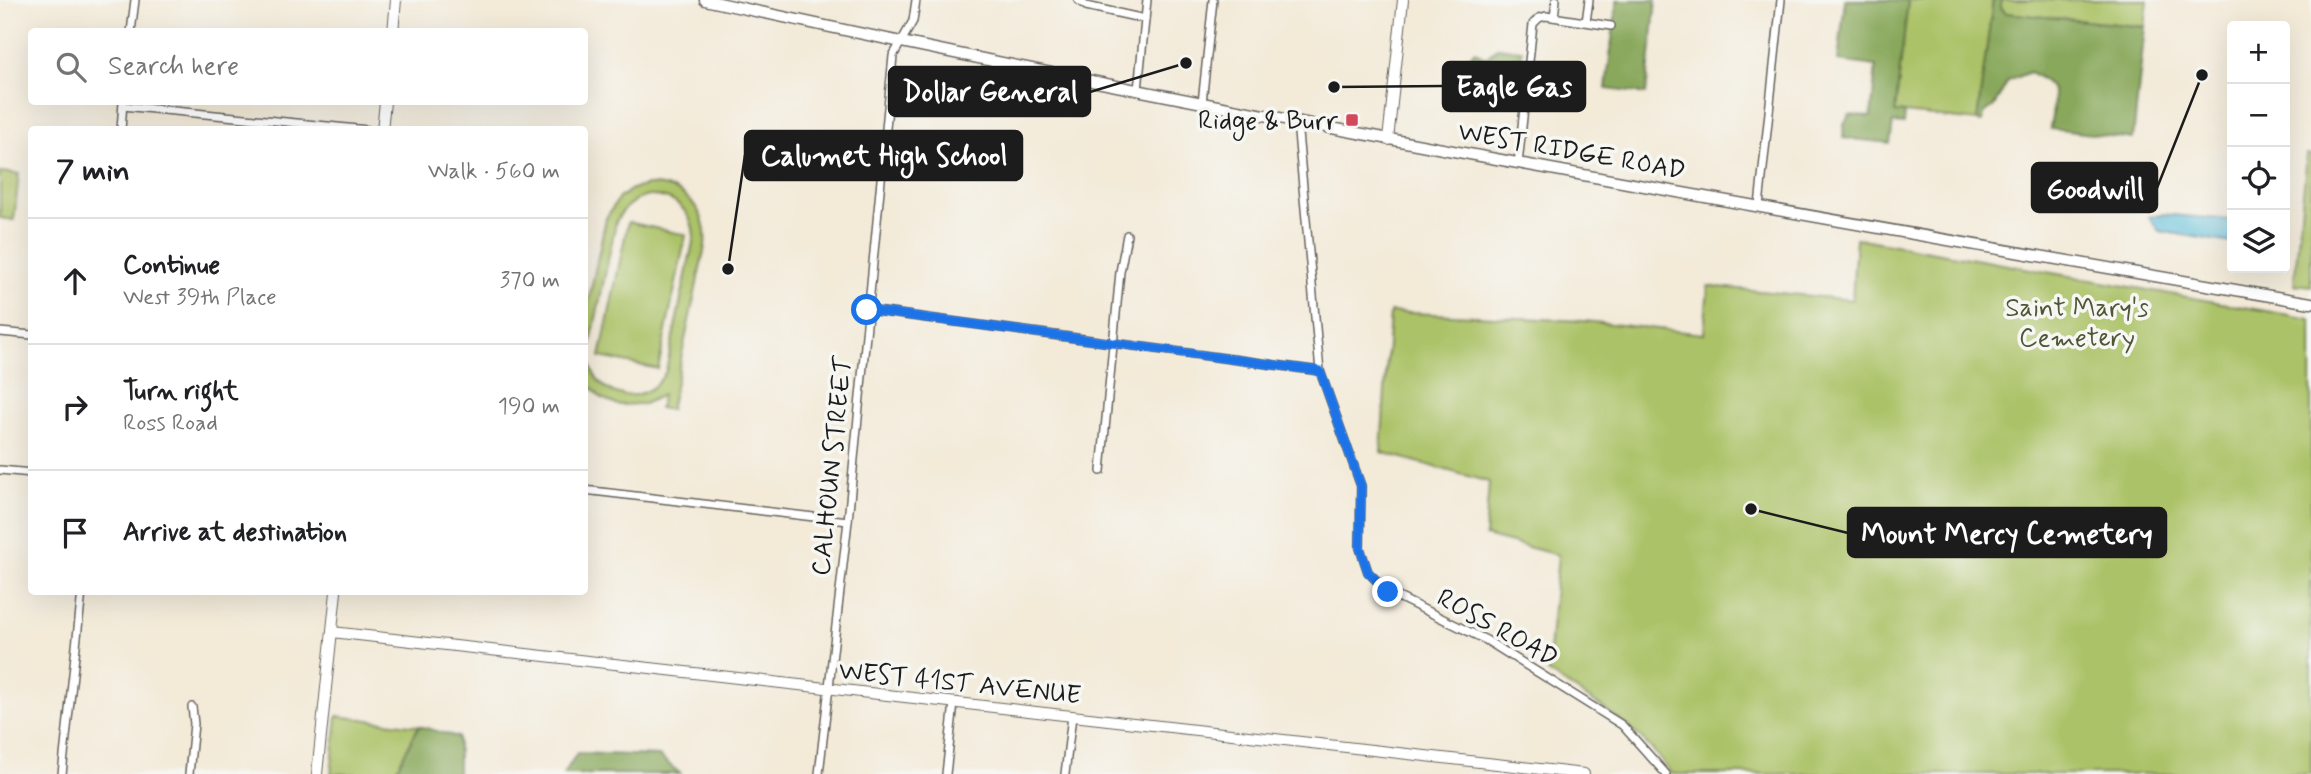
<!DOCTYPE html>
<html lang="en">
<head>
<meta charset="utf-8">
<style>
  :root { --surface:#fff; --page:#f6f6f6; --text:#202124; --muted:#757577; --line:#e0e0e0 }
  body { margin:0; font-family:Mynerve,sans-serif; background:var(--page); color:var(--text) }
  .controls { position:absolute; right:21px; top:21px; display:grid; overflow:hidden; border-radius:7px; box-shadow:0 7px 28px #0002 }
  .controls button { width:63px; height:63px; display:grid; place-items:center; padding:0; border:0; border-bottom:2px solid var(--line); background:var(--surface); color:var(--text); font:35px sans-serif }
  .stop { position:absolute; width:21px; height:21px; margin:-16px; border:5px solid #1a73e8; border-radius:50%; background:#fff }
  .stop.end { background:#1a73e8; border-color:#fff; box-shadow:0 2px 7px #0008 }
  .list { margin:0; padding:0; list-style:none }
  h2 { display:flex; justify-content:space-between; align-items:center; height:91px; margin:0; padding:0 28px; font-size:30px }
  h2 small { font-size:23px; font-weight:400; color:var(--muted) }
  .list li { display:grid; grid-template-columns:46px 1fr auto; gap:21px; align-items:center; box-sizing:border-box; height:126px; padding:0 28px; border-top:2px solid var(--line) }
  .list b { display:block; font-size:26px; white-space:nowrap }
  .list p { margin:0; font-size:23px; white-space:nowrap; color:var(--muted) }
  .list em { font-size:23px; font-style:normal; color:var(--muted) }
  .icon { flex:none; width:38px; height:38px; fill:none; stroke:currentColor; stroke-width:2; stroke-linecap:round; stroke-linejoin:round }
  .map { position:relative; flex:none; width:2311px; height:774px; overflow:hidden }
  .search { position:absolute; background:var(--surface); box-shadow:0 7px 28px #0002; left:28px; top:28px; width:560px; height:77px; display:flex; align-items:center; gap:18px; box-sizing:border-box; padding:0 24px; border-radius:7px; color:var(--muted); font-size:26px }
  .panel { position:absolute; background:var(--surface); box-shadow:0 7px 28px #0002; left:28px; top:126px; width:560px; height:469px; border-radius:7px }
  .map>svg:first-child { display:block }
  .green { fill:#acc267; stroke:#646f42; stroke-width:2; fill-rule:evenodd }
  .forest { fill:#89a85c; stroke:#52623c; stroke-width:2 }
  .water { fill:#5bbdd9; stroke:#3c6c7a; stroke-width:2 }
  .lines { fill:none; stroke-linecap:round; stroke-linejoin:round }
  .street-casing { stroke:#67645e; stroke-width:10 }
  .secondary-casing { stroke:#67645e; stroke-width:12 }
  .primary-casing { stroke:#67645e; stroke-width:13 }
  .street { stroke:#fff; stroke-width:7 }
  .secondary { stroke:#fff; stroke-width:10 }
  .primary { stroke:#fff; stroke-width:10 }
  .route { stroke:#1a73e8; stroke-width:9 }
  .poi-dot { fill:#d1495b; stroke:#f6f6f2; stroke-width:2.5 }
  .labels { text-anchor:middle; stroke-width:7; stroke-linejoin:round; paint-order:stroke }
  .poi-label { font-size:26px; fill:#1c1c1c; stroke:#f6f6f2; text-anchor:end }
  .street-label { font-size:26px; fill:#1c1c1c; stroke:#f6f6f2 }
  .park-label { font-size:26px; fill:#4e5636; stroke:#f6f6f2 }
  .leader { fill:none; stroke:#1c1c1c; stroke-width:2.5 }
  .callout-dot { fill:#1c1c1c; stroke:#f6f6f2; stroke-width:2.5 }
  .callout { fill:#1c1c1c; stroke:#1c1c1c; stroke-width:2.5 }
  .callout-label { font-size:28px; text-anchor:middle; font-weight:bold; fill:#fff }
</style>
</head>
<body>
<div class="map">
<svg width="2311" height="774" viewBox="0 0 2311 774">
  <rect width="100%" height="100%" fill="#f6f6f2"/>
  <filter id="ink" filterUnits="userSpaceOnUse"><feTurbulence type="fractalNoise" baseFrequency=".0143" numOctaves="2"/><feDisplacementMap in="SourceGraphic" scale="14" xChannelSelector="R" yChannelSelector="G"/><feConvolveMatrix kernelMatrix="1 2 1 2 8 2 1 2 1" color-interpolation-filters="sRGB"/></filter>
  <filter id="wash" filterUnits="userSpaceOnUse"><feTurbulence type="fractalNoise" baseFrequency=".00686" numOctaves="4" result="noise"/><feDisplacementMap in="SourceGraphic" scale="28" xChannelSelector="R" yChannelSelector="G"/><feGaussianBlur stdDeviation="1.57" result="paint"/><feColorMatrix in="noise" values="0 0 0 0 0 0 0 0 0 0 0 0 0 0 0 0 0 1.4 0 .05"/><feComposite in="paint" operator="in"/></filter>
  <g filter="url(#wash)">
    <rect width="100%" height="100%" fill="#f3ead8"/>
    <g class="green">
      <path d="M1908,0H1993L1977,121L1895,112Z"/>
      <path d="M2001,0H2148L2145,27L2006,13L2001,8Z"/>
      <path d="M2307,154L2311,155V286L2294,284Z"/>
      <path d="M0,172L19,174L14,220L0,218Z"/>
      <path d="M648,185C683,184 709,210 705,246L670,410L659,408L662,395L644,404L618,405L601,398L585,380V318L606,218L619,198L632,189ZM649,196C675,195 693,212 694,237L666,371C645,412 589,398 589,352L616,222C623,207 633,199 649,196Z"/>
      <path d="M628,222L686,235L658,369L600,357Z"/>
      <path d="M1856,238L2311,319V774H1671C1641,727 1593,702 1547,672L1558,555L1485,536L1489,482L1381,452L1390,312L1584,321L1704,334L1708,286L1852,300Z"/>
      <path d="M337,716L419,726L394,774H331Z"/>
    </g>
    <g class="forest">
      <path d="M1617,0H1656L1646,94L1606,89Z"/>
      <path d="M1845,0H1908L1895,112L1905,113L1904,124L1893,123L1890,143L1843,138L1844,124L1849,115L1871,117L1876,66L1838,61Z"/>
      <path d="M1993,0H2001V8L2006,13L2145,27L2133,139L2050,129C2054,98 2062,87 2029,72L2008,81L1994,106L1984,113L1982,122L1977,121Z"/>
      <path d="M1498,47L1522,50L1521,62L1514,63L1498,90L1462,86C1463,72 1464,61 1475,51L1486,58Z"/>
      <path d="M419,726L458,737V774H394Z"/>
      <path d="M577,753L659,756L681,774H564Z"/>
    </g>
    <path class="water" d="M2160,214L2232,220V243L2159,231L2149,217Z"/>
  </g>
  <g filter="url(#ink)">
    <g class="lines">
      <g class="street-casing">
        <g id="street">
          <path d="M1078,0L1086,6L1145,19"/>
          <path d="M1554,17L1556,0"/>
          <path d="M1586,22L1589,0"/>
          <path d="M131,32L135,0"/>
          <path d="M1138,90L1147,0"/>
          <path d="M1202,103L1213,0"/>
          <path d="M123,106L368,130"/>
          <path d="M1297,122L1320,371L1361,486L1360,548L1368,572L1388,592L1486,640L1622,725L1666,774"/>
          <path d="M121,130L123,102"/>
          <path d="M1518,164L1533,24L1539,18L1546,16L1611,26"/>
          <path d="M1759,206L1781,0"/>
          <path d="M868,310L1320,371"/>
          <path d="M0,332L32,335"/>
          <path d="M0,470L32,473"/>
          <path d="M1101,471L1120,272L1127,235"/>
          <path d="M584,490L848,521"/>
          <path d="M62,774L82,592"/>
          <path d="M189,774L194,724L192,707"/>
          <path d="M819,774L848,521L893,56L913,21L916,0"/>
          <path d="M946,774L954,703"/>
          <path d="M1065,774L1072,716"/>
        </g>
      </g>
      <g class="secondary-casing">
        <g id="secondary">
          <path d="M393,32L396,0"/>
          <path d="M382,130L385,102"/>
          <path d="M1388,140L1403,0"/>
          <path d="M332,632L1584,774"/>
          <path d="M317,774L336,592"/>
        </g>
      </g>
      <g class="primary-casing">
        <path id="primary" d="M705,0C1237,117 1774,211 2311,303"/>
      </g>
      <use href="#street" class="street"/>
      <use href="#secondary" class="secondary"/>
      <use href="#primary" class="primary"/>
    </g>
  </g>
  <g class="lines" filter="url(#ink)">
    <path class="route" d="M867,310L1320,371L1361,486L1360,548L1368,572L1388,592"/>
  </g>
  <rect class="poi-dot" x="1345" y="113" width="14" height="14" rx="3.5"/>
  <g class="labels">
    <g class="poi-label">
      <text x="1338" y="129">Ridge &amp; Burr</text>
    </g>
    <g class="street-label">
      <text transform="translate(1572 150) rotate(10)" y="9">WEST RIDGE ROAD</text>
      <text transform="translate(831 466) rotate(-84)" y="9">CALHOUN STREET</text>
      <text transform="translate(1498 627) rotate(29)" y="9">ROSS ROAD</text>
      <text transform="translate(960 682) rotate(6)" y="9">WEST 41ST AVENUE</text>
    </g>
    <g class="park-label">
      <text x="2077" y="316">Saint Mary's<tspan x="2077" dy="30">Cemetery</tspan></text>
    </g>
  </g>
  <path class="leader" d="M1334 87L1443 86M1186 63L1090 92M728 269L745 155M2202 75L2157 188M1751 509L1848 533"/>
  <g class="callout-dot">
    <circle cx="1334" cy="87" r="7"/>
    <circle cx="1186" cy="63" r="7"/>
    <circle cx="728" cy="269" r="7"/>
    <circle cx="2202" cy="75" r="7"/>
    <circle cx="1751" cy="509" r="7"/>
  </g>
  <g class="callout">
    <rect x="1443" y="62" width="142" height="49" rx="7"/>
    <rect x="889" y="67" width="201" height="49" rx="7"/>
    <rect x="745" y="131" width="277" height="49" rx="7"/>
    <rect x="2032" y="163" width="125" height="49" rx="7"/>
    <rect x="1848" y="508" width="318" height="49" rx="7"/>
  </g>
  <g class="callout-label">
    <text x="1514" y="96">Eagle Gas</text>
    <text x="990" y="101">Dollar General</text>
    <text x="884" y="165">Calumet High School</text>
    <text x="2095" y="198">Goodwill</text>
    <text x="2007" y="543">Mount Mercy Cemetery</text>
  </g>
</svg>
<div class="controls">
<button>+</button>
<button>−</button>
<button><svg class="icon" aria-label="locate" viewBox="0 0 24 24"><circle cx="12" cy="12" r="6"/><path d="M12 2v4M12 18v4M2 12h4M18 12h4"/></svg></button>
<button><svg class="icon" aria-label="layers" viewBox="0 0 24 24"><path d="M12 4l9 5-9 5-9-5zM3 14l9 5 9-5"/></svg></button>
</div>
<div class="stop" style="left:867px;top:310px"></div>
<div class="stop end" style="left:1388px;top:592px"></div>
<div class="search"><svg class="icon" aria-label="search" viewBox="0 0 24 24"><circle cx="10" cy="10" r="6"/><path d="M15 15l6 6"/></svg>Search here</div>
<section class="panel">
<h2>7 min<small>Walk · 560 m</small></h2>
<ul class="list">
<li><svg class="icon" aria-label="ahead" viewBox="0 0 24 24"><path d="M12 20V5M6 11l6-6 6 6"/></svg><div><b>Continue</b><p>West 39th Place</p></div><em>370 m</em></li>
<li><svg class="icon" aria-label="right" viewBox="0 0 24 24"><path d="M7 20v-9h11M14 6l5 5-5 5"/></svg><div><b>Turn right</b><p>Ross Road</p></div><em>190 m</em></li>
<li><svg class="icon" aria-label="arrive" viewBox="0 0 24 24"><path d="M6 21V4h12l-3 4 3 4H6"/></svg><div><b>Arrive at destination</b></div></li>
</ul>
</section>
</div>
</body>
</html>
